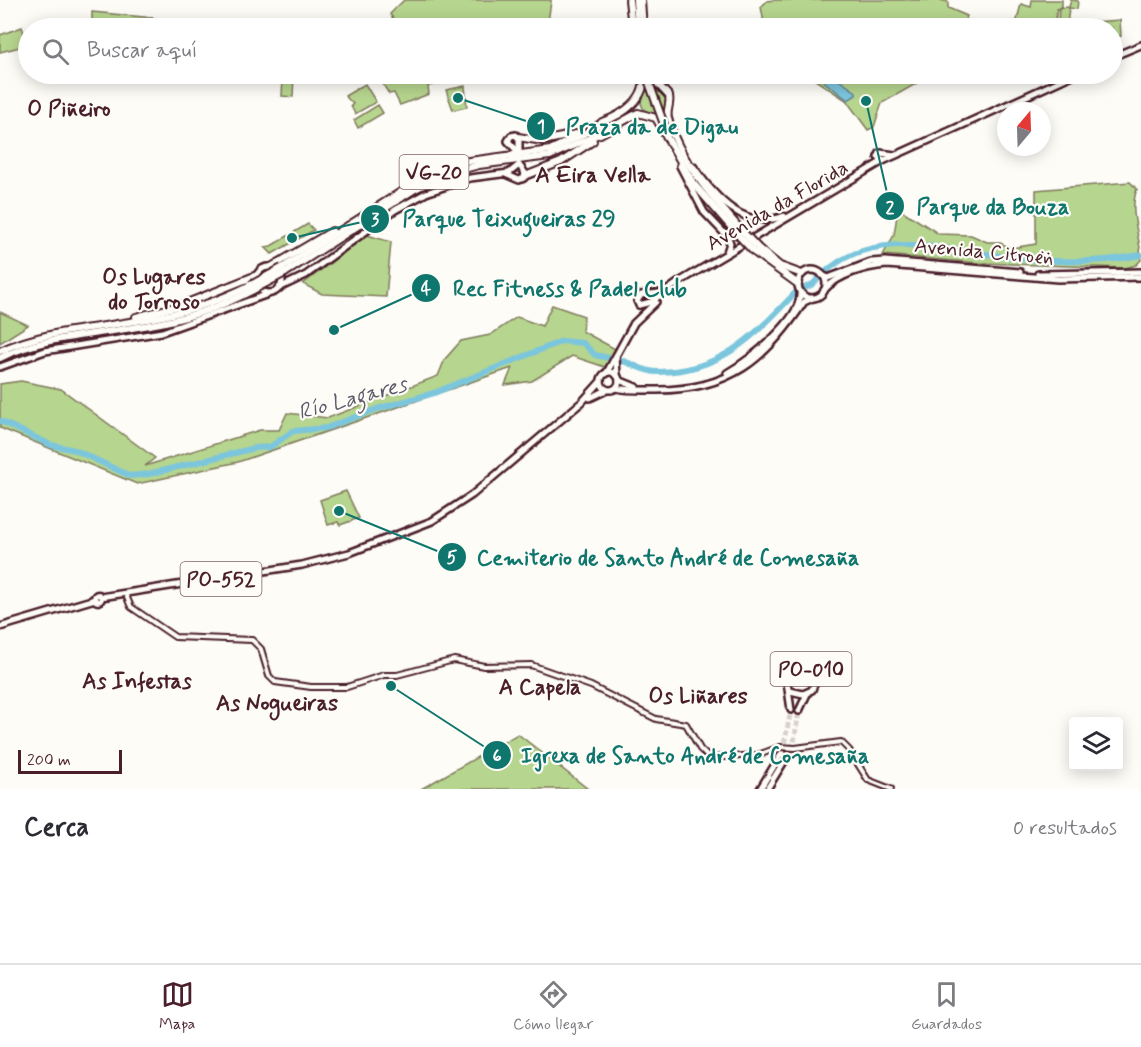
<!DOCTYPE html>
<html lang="es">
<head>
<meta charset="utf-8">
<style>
  :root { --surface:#fff; --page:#f7f7f7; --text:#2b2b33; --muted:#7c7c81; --line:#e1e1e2; --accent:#4a1f2b }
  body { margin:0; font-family:Mynerve,sans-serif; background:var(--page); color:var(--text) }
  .controls { position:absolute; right:18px; bottom:18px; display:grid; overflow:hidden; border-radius:6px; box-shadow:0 3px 15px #0003 }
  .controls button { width:54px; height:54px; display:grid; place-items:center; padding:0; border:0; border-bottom:2px solid var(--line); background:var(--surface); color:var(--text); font:30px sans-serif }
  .compass { position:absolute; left:997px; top:102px; width:54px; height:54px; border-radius:50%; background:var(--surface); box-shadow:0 3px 15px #0003; rotate:19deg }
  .scale { position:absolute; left:18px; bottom:15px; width:104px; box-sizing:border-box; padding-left:6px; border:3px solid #4a1f2b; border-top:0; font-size:16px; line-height:21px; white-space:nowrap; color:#4a1f2b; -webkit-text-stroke:4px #fdfcf7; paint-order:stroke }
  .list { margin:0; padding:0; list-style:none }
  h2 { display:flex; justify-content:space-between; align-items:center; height:78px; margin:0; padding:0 24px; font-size:26px }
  h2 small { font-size:20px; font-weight:400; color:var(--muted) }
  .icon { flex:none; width:33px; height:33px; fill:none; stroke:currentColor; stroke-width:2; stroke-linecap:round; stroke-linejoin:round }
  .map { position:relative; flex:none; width:1141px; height:789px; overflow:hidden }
  .search { position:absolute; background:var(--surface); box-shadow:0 3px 15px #0003; left:18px; right:18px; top:18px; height:66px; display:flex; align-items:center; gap:15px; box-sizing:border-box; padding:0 21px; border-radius:33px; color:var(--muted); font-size:22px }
  .sheet { height:174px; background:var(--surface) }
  nav { display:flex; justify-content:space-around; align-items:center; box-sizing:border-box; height:84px; border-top:2px solid var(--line); background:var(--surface); font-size:16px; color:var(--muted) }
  nav a { display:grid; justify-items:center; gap:3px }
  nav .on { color:var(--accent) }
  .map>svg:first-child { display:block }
  .green { fill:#b6d58e; stroke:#807a5c; stroke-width:1.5 }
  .water { fill:#7cc6dd; stroke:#688396; stroke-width:1.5 }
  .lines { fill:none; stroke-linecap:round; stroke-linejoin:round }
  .river { stroke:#7cc6dd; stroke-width:6 }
  .major-tunnel { stroke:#d9d0ce; stroke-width:5; stroke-dasharray:5 2.5; stroke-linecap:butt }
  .minor-casing { stroke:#4a1f2b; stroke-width:8 }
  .major-casing { stroke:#4a1f2b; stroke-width:10 }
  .highway-casing { stroke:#4a1f2b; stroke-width:10 }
  .minor { stroke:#fdfcf7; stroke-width:4 }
  .major { stroke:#fdfcf7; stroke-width:5 }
  .highway { stroke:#fdfcf7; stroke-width:6 }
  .minor-bridge-casing { stroke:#4a1f2b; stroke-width:8; stroke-linecap:butt }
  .highway-bridge-casing { stroke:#4a1f2b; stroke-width:10; stroke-linecap:butt }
  .minor-bridge { stroke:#fdfcf7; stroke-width:4 }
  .highway-bridge { stroke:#fdfcf7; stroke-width:6 }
  .labels { text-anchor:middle; stroke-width:4.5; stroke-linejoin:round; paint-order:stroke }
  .shield { fill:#fdfcf7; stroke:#806168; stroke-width:1.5 }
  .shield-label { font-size:20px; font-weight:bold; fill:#4a1f2b }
  .street-label { font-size:21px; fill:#4a1f2b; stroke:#fdfcf7 }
  .neighbourhood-label { font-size:22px; font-weight:bold; fill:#4a1f2b; stroke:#fdfcf7 }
  .water-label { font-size:22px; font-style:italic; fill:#5c5969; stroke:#fdfcf7 }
  .leader { fill:none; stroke:#0f766e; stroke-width:2 }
  .callout-dot { fill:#0f766e; stroke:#fdfcf7; stroke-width:2 }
  .mark-label { font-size:18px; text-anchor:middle; font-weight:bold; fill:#fff }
  .callout-label { font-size:22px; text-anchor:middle; font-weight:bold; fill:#0f766e; stroke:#fdfcf7; stroke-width:4.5; stroke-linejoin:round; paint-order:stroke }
</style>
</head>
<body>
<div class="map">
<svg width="1141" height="789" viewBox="0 0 1141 789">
  <rect width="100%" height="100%" fill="#fdfcf7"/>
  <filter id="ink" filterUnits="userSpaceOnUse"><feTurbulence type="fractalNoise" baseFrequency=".0167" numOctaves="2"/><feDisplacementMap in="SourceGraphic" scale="12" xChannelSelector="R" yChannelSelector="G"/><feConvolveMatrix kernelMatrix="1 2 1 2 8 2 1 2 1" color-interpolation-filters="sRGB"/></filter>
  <g filter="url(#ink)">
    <g class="green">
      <path d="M404,0H551V2L547,28H399L390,14Z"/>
      <path d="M774,0H940L948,2V8L967,16L963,28H765L761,7L767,1Z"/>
      <path d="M1032,0H1062V6L1057,9L1055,22L1043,21L1057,24L1056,28H1015L1021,4L1031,7Z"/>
      <path d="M1071,0L1078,1L1077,9L1069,8L1067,25L1058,22L1059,8L1069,7Z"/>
      <path d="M92,12L154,18V28H100L92,21Z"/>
      <path d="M1120,20L1121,36L1113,40L1112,28H1094V22Z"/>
      <path d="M22,27L28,45L0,52V35Z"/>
      <path d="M379,74H490L428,86L429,94L400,105L394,93L389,94L377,75Z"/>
      <path d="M806,74H926L921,81L882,103L874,127L868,130L846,100Z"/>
      <path d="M283,75H294L293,97L282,96Z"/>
      <path d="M365,84L376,102L355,114L351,106L353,104L345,96Z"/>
      <path d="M465,86L467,107L453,110L446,90Z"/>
      <circle cx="654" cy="101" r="13"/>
      <path d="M378,105L383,113L358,128L354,120Z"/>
      <path d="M1130,182L1137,189C1128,213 1141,237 1141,260L1136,265L1125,268L979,263L883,255L894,235L898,208L939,234L971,235L987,242H998L1011,248L1036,244V190Z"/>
      <path d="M308,224L314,230L272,254L265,247L271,246Z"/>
      <path d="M367,235L391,242L386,297L322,294L303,284Z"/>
      <path d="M552,305L584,316L582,331L617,350L605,367L572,356L532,381L505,385L512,368L238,462L137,484L0,428V384L21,381L61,389L155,458L145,466L260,430H279L287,413L328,418L438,376L445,359L461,341L490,335L517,317L542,326Z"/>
      <path d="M0,312L28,325L0,343Z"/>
      <path d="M346,491L359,518L340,525L338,522L328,525L320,500Z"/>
      <path d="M518,734L588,789H421Z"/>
    </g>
    <path class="water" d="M833,76L856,92V95L848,100L822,80Z"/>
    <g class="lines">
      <g class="river">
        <path d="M619,360C633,363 643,372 658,372C721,372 754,336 794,294C800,288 808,288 814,283C827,269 842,257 862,251C901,239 940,248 979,253C1035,261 1085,266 1141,255"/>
        <path d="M0,421L51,445L75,450L130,476L149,474L255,448L270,447L293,431L326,428L377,409L434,393L562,341L583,343L595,355L609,358"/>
      </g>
      <g class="major-tunnel">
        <path d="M783,750L791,710"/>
        <path d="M788,755L794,742L799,711"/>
      </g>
      <g class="minor-casing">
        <g id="minor">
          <path d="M125,593L131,607L175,637L252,640L261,649L269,676L275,682L311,687H347L384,675H397L454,660L484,666L531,665L591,686L656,719L686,724L700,749L709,758L758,755L780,747"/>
          <path d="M795,748L841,742L849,750L868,780L891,789"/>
        </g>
      </g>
      <g class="major-casing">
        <g id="major">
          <path d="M1112,57L1141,45"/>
          <path d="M516,135L519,139V153L508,141L511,136Z"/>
          <path d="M883,161L878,157L880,153L895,155"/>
          <path d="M680,166L704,212L728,237L730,243L727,252"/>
          <path d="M693,166C714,196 744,232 784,216"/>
          <circle cx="269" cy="280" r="13"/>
          <circle cx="812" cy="284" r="14"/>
          <path d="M1038,274L1141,272"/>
          <path d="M822,275L828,278L871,262L885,261L1020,272"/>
          <path d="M279,288L306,275L395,210L426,193L470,178L509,173L519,165L525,173L524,178L519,180L505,174"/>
          <path d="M824,290C839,274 865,267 887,265L1058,279L1141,277"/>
          <path d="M639,305L651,302L679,282L883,161L1075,74"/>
          <path d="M639,305L637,301L641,295L660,293"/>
          <path d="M616,356L617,376"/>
          <path d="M0,367L45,351L162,332L271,293"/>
          <circle cx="610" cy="381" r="9"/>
          <path d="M727,373C748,361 803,319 800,292"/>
          <path d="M606,374L634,323L656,302"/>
          <path d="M619,380L636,387"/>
          <path d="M616,388C629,391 644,390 657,390C729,390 766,360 804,302L813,298"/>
          <path d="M590,398L607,390"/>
          <circle cx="98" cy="598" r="3.5"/>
          <path d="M101,597L302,565L349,553L432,521L472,495L582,402L601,381"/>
          <path d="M0,627L95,599"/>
          <path d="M790,691L803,694L812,690L815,681L810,668L796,665L786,675L791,710"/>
          <path d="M799,711L807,694"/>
          <path d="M760,789L782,753"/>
          <path d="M767,789L788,755"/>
        </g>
      </g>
      <g class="highway-casing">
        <g id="highway">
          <path d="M629,0L632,28"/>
          <path d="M636,0L638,28"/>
          <path d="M641,0L643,28"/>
          <path d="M653,74L656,82L669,96C671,104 666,110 668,118C679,161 714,199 742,231"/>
          <path d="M602,122C623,115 648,98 643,74"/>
          <path d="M600,134L638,113L656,118L693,183L738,235"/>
          <path d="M518,137L543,141L576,134"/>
          <path d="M525,176L561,162L593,141"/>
          <path d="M758,248L780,266L802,274"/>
          <path d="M754,252L798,284"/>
          <path d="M271,267L332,231"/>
          <path d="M282,268L429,174L462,162L550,150L582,135L605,121"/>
          <path d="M285,273L415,189L445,174L479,165L550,156L601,133"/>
          <path d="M136,317L182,305L257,275"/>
          <path d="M0,351C46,330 94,329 142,320C180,314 217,302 251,285"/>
          <path d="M0,358C45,336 95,335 144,326C182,320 219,308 253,290"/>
        </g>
      </g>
      <use href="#minor" class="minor"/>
      <use href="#major" class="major"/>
      <use href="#highway" class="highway"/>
      <g class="minor-bridge-casing">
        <path id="minor-bridge" d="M780,747L795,748"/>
      </g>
      <g class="highway-bridge-casing">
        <g id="highway-bridge">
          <path d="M646,74L667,133"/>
          <path d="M742,231L758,248"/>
          <path d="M738,235L754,252"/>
          <path d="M251,285L282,268"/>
          <path d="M253,290L285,273"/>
        </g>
      </g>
      <use href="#minor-bridge" class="minor-bridge"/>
      <use href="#highway-bridge" class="highway-bridge"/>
    </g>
  </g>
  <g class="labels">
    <g class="shield">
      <rect x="399.5" y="155" width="69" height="34" rx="4.5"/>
      <rect x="180.5" y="562" width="81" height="34" rx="4.5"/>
      <rect x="770.5" y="652" width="81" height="34" rx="4.5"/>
    </g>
    <g class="shield-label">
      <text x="434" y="179">VG-20</text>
      <text x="221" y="586">PO-552</text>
      <text x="811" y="676">PO-010</text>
    </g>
    <g class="street-label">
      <text transform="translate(777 205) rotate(-30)" y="7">Avenida da Florida</text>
      <text transform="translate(984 251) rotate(5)" y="7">Avenida Citroën</text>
    </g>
    <g class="neighbourhood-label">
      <text x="69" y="116">O Piñeiro</text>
      <text x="593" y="182">A Eira Vella</text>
      <text x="154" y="284">Os Lugares<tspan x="154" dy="25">do Torroso</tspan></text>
      <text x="137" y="688">As Infestas</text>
      <text x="540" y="694">A Capela</text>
      <text x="698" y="703">Os Liñares</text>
      <text x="277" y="710">As Nogueiras</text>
    </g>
    <g class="water-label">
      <text transform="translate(352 397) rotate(-15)" y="8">Río Lagares</text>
    </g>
  </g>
  <path class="leader" d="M458 98L541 126M866 101L890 206M292 238L375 219M334 330L426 288M339 511L452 557M391 686L497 755"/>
  <g class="callout-dot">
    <circle cx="458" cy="98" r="6"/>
    <circle cx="866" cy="101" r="6"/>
    <circle cx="292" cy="238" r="6"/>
    <circle cx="334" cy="330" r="6"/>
    <circle cx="339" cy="511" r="6"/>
    <circle cx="391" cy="686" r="6"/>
    <circle cx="541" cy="126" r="15"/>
    <circle cx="890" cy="206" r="15"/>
    <circle cx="375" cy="219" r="15"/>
    <circle cx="426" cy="288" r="15"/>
    <circle cx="452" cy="557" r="15"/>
    <circle cx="497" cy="755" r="15"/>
  </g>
  <g class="mark-label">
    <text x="541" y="132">1</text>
    <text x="890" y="213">2</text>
    <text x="375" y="225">3</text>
    <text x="426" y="294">4</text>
    <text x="452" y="563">5</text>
    <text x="497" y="761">6</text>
  </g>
  <g class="callout-label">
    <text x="652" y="134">Praza da de Digau</text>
    <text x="993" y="214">Parque da Bouza</text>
    <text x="509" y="226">Parque Teixugueiras 29</text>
    <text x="570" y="296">Rec Fitness &amp; Padel Club</text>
    <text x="668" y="565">Cemiterio de Santo André de Comesaña</text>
    <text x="695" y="763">Igrexa de Santo André de Comesaña</text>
  </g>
</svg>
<div class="controls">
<button><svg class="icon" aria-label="layers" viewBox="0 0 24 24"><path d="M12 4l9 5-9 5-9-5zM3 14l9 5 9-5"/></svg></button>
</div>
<svg class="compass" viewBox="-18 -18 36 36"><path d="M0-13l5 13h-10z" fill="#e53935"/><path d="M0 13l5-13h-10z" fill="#7c7c81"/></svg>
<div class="scale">200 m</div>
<div class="search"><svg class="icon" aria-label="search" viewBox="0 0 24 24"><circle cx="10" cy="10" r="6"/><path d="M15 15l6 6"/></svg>Buscar aquí</div>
</div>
<section class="sheet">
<h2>Cerca<small>0 resultados</small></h2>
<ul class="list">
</ul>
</section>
<nav>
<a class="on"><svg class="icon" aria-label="map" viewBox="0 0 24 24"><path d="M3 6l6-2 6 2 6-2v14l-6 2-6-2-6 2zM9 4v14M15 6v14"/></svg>Mapa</a>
<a><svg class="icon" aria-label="directions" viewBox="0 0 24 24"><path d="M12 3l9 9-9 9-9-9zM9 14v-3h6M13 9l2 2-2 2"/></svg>Cómo llegar</a>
<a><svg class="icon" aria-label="saved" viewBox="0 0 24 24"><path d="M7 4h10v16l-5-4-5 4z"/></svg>Guardados</a>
</nav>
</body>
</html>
